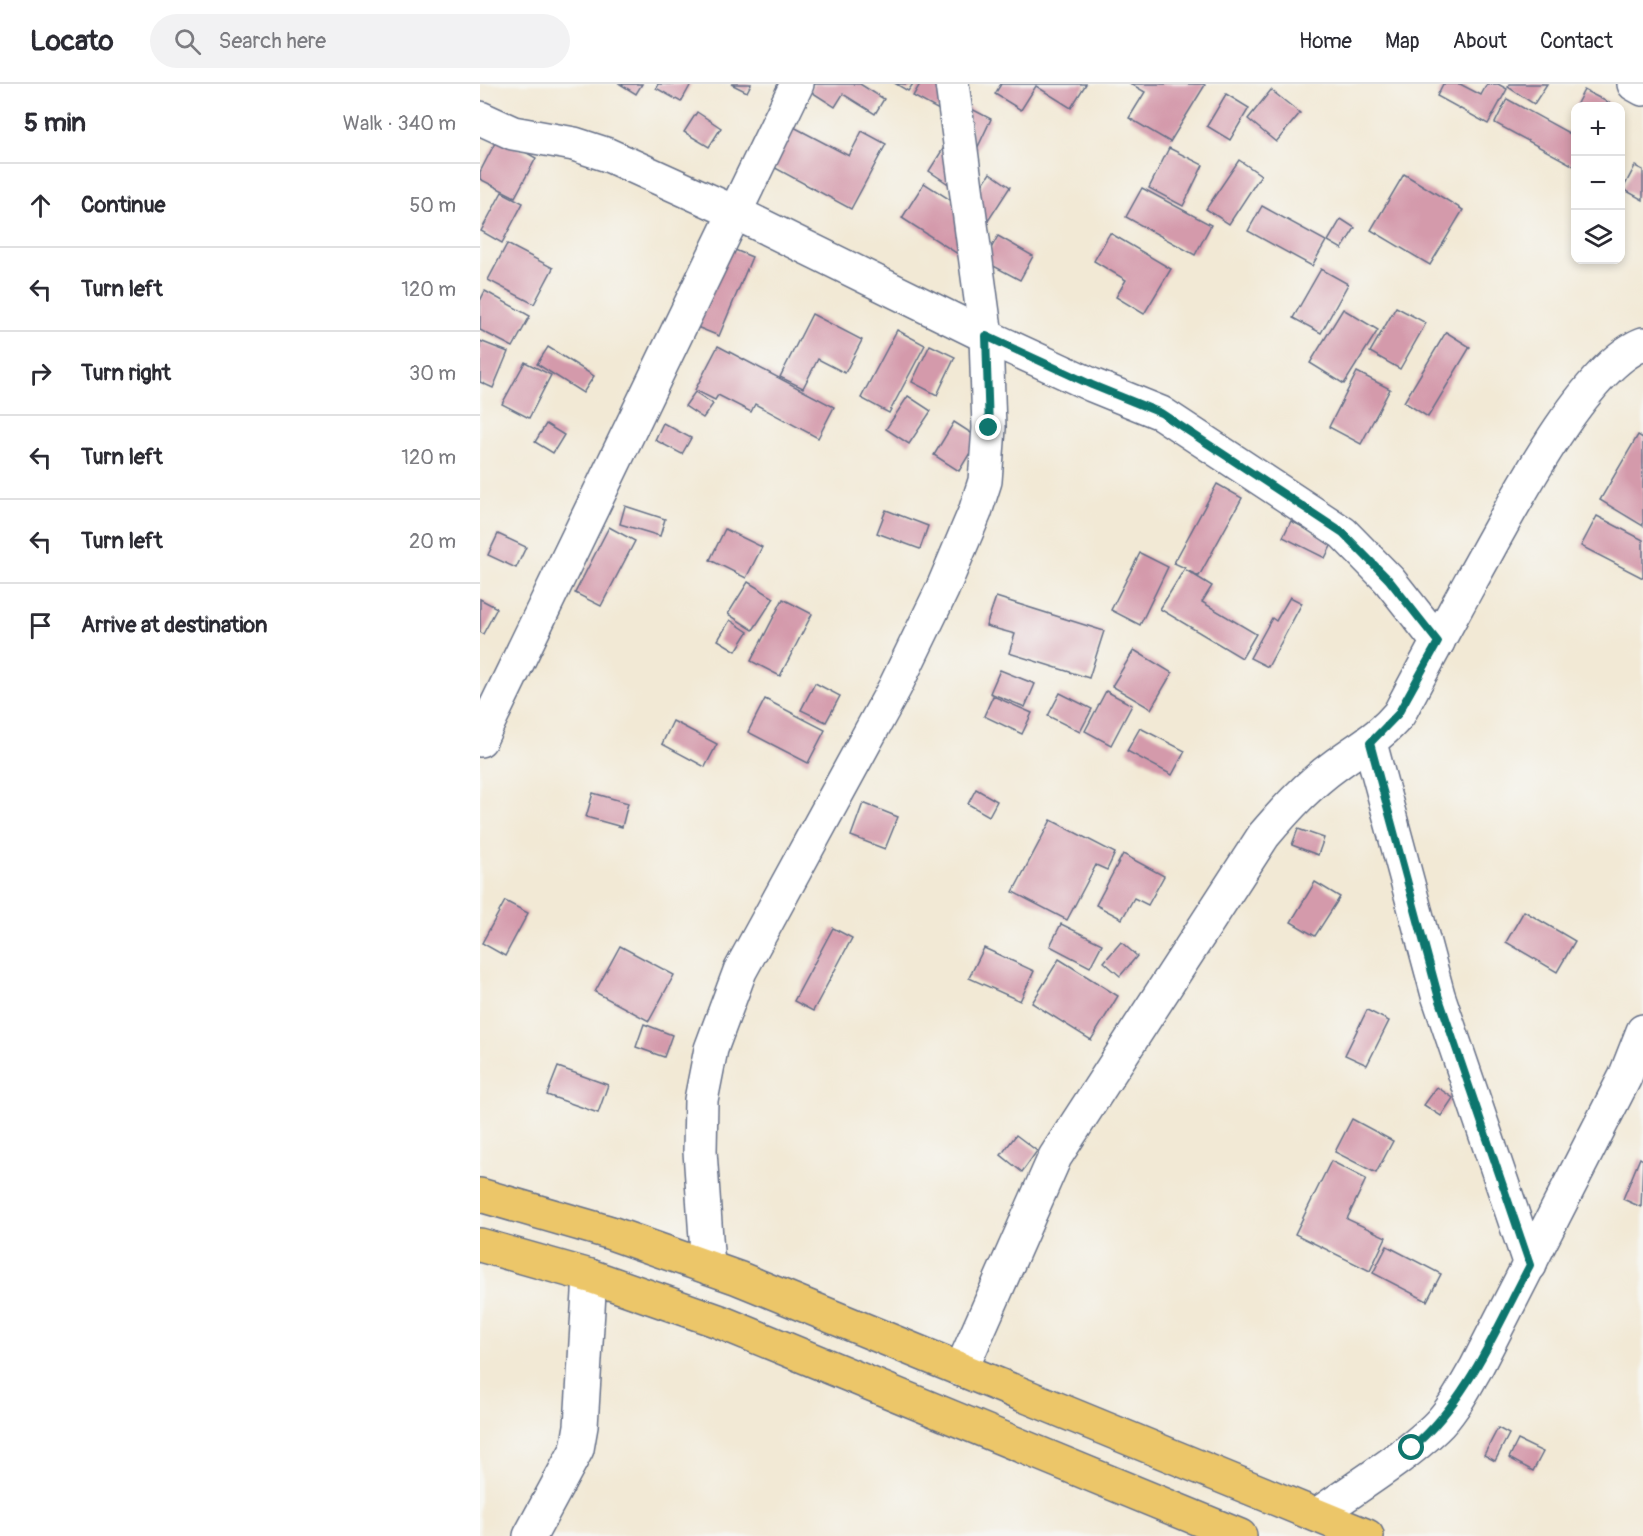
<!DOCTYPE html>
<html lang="en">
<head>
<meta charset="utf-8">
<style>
  :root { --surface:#fff; --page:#f2f2f3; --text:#2b2b33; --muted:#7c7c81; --line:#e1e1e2 }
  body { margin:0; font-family:Pangolin,sans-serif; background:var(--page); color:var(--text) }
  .controls { position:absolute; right:18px; top:18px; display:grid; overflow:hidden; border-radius:12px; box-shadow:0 3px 9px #0003 }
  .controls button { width:54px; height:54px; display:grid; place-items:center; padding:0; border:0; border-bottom:2px solid var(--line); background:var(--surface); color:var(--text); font:30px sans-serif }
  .stop { position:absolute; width:18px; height:18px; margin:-14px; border:4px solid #0f766e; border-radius:50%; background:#fff }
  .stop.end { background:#0f766e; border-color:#fff; box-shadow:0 2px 6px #0008 }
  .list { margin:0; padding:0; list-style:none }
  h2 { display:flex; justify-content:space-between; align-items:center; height:78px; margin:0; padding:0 24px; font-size:26px }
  h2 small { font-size:20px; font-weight:400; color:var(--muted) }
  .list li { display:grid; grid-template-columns:39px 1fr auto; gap:18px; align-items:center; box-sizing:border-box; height:84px; padding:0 24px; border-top:2px solid var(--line) }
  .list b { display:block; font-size:22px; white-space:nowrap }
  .list em { font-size:20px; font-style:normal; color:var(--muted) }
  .icon { flex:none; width:33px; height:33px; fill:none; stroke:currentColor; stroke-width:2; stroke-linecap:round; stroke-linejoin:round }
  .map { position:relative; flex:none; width:1163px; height:1452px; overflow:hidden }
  header { display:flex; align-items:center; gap:36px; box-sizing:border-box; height:84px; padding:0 30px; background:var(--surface); border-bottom:2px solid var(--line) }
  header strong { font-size:28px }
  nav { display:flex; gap:33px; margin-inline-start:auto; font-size:21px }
  .search { width:420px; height:54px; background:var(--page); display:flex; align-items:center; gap:15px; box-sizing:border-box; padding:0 21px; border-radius:33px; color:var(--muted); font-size:22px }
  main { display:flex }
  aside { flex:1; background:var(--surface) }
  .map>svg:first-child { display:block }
  .building { fill:#d49aab }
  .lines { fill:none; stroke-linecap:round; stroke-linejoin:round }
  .minor-casing { stroke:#667088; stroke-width:36 }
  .major-casing { stroke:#667088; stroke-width:36 }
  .minor { stroke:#fff; stroke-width:33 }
  .major { stroke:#ecc669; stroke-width:33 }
  .route { stroke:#0f766e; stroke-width:8 }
</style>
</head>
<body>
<header>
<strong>Locato</strong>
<div class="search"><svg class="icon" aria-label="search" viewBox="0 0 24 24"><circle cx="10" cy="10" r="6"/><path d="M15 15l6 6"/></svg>Search here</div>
<nav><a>Home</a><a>Map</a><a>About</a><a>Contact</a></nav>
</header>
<main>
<aside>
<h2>5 min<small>Walk · 340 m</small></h2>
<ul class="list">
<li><svg class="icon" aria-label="ahead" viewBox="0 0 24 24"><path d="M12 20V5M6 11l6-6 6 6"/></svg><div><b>Continue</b></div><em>50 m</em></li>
<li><svg class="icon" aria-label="left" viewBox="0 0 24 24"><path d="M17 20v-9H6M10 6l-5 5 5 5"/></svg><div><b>Turn left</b></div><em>120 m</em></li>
<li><svg class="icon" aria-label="right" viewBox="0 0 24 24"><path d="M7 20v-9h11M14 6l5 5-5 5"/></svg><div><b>Turn right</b></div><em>30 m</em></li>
<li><svg class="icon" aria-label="left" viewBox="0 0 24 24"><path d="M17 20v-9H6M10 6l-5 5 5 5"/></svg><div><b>Turn left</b></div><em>120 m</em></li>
<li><svg class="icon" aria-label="left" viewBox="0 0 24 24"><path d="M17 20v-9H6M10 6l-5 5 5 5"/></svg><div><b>Turn left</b></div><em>20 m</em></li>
<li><svg class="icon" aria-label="arrive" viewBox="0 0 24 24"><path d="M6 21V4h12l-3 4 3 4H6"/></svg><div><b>Arrive at destination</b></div></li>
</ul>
</aside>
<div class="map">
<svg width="1163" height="1452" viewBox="0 0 1163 1452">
  <rect width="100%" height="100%" fill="#f6f6f2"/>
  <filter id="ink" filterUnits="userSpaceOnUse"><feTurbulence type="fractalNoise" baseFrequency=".0167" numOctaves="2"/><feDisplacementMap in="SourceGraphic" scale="12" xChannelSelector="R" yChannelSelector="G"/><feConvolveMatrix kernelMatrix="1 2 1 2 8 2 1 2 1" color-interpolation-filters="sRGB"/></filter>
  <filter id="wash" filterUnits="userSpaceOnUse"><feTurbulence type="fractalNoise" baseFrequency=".008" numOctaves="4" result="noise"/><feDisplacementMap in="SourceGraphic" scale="24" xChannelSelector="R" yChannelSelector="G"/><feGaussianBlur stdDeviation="1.35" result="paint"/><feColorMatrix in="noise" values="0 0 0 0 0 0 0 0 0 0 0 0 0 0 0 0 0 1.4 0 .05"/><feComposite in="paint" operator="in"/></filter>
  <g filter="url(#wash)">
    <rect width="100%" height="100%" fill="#f2e9d5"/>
    <g id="blocks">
      <g class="building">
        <path d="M140,0H162L156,10Z"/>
        <path d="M178,0H211L201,18L176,4Z"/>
        <path d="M251,0H271L267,8Z"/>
        <path d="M334,0H380L404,15L395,30L363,10L355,23L330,7Z"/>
        <path d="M416,0H433L428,7Z"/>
        <path d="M440,0H474L459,26L433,12Z"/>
        <path d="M521,0H606L591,24L556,2L541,26L515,10Z"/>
        <path d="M651,0H723L725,1L690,58L649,34L665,8Z"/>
        <path d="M963,0H980L1001,11L1007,0H1018L1027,5L1008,40L957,12Z"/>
        <path d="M1030,0H1067L1054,20L1028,3Z"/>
        <path d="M791,6L820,29L796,58L768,35Z"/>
        <path d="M1104,6L1133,21L1132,22H1096V31L1092,29Z"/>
        <path d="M746,10L769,24L750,56L727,42Z"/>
        <path d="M1027,15L1096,53V83L1015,39Z"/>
        <path d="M486,22L511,35L495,69Z"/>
        <path d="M217,28L241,44L229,63L204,48Z"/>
        <path d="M308,40L369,72L382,47L406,60L371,125L286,79Z"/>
        <path d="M18,53L56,74L35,113L0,95V88Z"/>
        <path d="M468,57L473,103L449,87Z"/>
        <path d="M689,64L723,81L703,122L669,104Z"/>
        <path d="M759,76L781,91L749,140L726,125Z"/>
        <path d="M1155,82L1163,86V116L1143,105Z"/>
        <path d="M510,89L530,103L484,174L422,134L444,99L486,126Z"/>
        <path d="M924,90L983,126L950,181L891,146Z"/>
        <path d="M662,104L731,141L715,171L646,133Z"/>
        <path d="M22,108L43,119L22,159L1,147Z"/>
        <path d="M782,122L846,157L832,182L768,147Z"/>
        <path d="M861,135L875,144L862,165L848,157Z"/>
        <path d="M630,149L691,185L664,230L636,213L646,196L614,177Z"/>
        <path d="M518,152L553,172L540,196L504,177Z"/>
        <path d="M27,160L73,184L54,220L8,196Z"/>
        <path d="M250,164L272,173L239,252L217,243Z"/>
        <path d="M841,185L868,200L841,249L813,234Z"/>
        <path d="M5,207L50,232L33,263L0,246V217Z"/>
        <path d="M916,223L946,239L920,285L890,268Z"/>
        <path d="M863,225L898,246L864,300L830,279Z"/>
        <path d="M332,230L382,256L365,289L338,275L323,304L300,293Z"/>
        <path d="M417,246L445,261L409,329L381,314Z"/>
        <path d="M966,248L990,263L948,333L924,318Z"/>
        <path d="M0,257L28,268L13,304L0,298Z"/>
        <path d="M450,261L475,273L457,311L432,298Z"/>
        <path d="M238,262L354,323L338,354L275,320L271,328L238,311L235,316L215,306Z"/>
        <path d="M68,263L114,292L103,309L57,280Z"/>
        <path d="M45,278L71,291L49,334L22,320Z"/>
        <path d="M877,288L910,305L881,360L849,343Z"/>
        <path d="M215,308L233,320L223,334L205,322Z"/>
        <path d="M428,312L451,327L429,360L406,345Z"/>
        <path d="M474,338L499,354L479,387L454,371Z"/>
        <path d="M183,339L211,354L202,370L175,356Z"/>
        <path d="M66,340L84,351L73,369L55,358Z"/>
        <path d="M1158,351L1163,354V442L1120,416Z"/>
        <path d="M737,400L762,414L719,492L706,486L732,502L722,518L776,550L762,574L680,525L705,484L694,479Z"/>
        <path d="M145,422L185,435L180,452L140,440Z"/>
        <path d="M406,426L448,442L440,465L397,449Z"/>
        <path d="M1117,432L1163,456V494L1101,462Z"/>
        <path d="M811,437L853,458L845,474L803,453Z"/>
        <path d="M129,443L155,457L121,522L95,509Z"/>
        <path d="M245,445L282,463L266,494L230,476Z"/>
        <path d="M18,450L46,463L36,484L8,471Z"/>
        <path d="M660,469L688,483L660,541L631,526Z"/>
        <path d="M268,498L294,514L273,546L248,530Z"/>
        <path d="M516,513L624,547L609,594L529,569L535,550L506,542Z"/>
        <path d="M810,513L822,519L788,583L770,574L792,534L796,537Z"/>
        <path d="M0,515L17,524L3,550L0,548Z"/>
        <path d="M303,515L332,530L300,592L271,577Z"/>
        <path d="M250,536L268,548L256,567L238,556Z"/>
        <path d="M654,566L692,589L671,625L632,602Z"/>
        <path d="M520,586L555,600L545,623L510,609Z"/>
        <path d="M335,599L360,612L346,638L321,626Z"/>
        <path d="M626,607L652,621L631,661L605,647Z"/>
        <path d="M580,609L612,625L600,648L568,632Z"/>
        <path d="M513,612L552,629L542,650L504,632Z"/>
        <path d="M285,615L345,646L328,679L268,648Z"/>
        <path d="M193,637L237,660L225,683L182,660Z"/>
        <path d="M660,644L705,667L692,691L647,667Z"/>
        <path d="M496,705L517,717L509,732L488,720Z"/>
        <path d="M113,709L148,719L142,743L106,733Z"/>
        <path d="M383,719L418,733L405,765L371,752Z"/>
        <path d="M571,736L635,769L627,786L616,781L587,836L533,808Z"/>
        <path d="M818,745L844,754L838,771L812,761Z"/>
        <path d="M643,770L684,792L668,821L654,814L642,835L616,821Z"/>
        <path d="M835,798L860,813L835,852L811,838Z"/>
        <path d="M25,817L48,829L25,872L2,859Z"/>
        <path d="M1044,827L1095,857L1077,888L1026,858Z"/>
        <path d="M581,840L622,860L610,883L570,862Z"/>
        <path d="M353,844L372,854L333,927L314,917Z"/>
        <path d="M641,858L657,872L640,892L624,878Z"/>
        <path d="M140,862L194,891L169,937L115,908Z"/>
        <path d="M504,864L554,887L540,917L489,894Z"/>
        <path d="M579,875L638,912L611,956L552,919Z"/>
        <path d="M887,926L909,937L887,981L865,971Z"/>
        <path d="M164,940L192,951L184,973L156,963Z"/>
        <path d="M78,983L128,1001L118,1029L67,1011Z"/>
        <path d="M957,1003L973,1014L961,1032L944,1021Z"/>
        <path d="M872,1035L913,1057L896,1089L855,1068Z"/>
        <path d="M536,1051L557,1067L542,1088L521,1071Z"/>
        <path d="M1160,1074L1163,1076L1161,1123L1143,1115Z"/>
        <path d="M851,1077L886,1095L867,1135L906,1153L890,1187L815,1150Z"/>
        <path d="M907,1162L961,1190L947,1217L893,1189Z"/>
        <path d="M1018,1344L1029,1350L1015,1377L1004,1371Z"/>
        <path d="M1038,1356L1063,1368L1053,1387L1029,1374Z"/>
      </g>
    </g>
  </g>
  <g filter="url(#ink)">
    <use href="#blocks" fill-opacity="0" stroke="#667088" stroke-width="1.5"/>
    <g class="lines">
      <g class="minor-casing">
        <g id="minor">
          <path d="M1154,0L1163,5"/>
          <path d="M0,34L33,49L94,60L128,71L254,128L506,252L612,301L681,329L863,449L909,496L958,558"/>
          <path d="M0,656L317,0"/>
          <path d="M890,659L958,911L1050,1181"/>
          <path d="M228,1183L220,1067L221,1016L231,965L260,887L415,603L462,506L495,428L505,397L509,344L506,252L472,0"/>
          <path d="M481,1286L575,1073L784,751C807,724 829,700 857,680C880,663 901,652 919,630C943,584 968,539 993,493C1026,435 1102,283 1163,260"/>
          <path d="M837,1431C876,1403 920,1377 955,1344C973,1327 984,1304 996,1284L1145,993L1163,947"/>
          <path d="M50,1452L97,1365L101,1342L110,1192"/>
        </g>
      </g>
      <g class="major-casing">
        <g id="major">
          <path d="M0,1111L128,1148L258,1194L887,1452"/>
          <path d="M0,1161L110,1192L238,1237L760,1452"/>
        </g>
      </g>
      <use href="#minor" class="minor"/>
      <use href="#major" class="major"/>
    </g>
  </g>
  <g class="lines" filter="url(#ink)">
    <path class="route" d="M509,344L506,252L612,301L681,329L863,449L909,496L958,558L918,630L890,659L958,911L1050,1181C1016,1245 988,1316 932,1364"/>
  </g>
</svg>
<div class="controls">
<button>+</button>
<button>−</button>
<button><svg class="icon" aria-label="layers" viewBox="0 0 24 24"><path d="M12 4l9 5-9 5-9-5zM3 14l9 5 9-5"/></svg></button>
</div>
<div class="stop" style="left:932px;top:1364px"></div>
<div class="stop end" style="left:509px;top:344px"></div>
</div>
</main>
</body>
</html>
